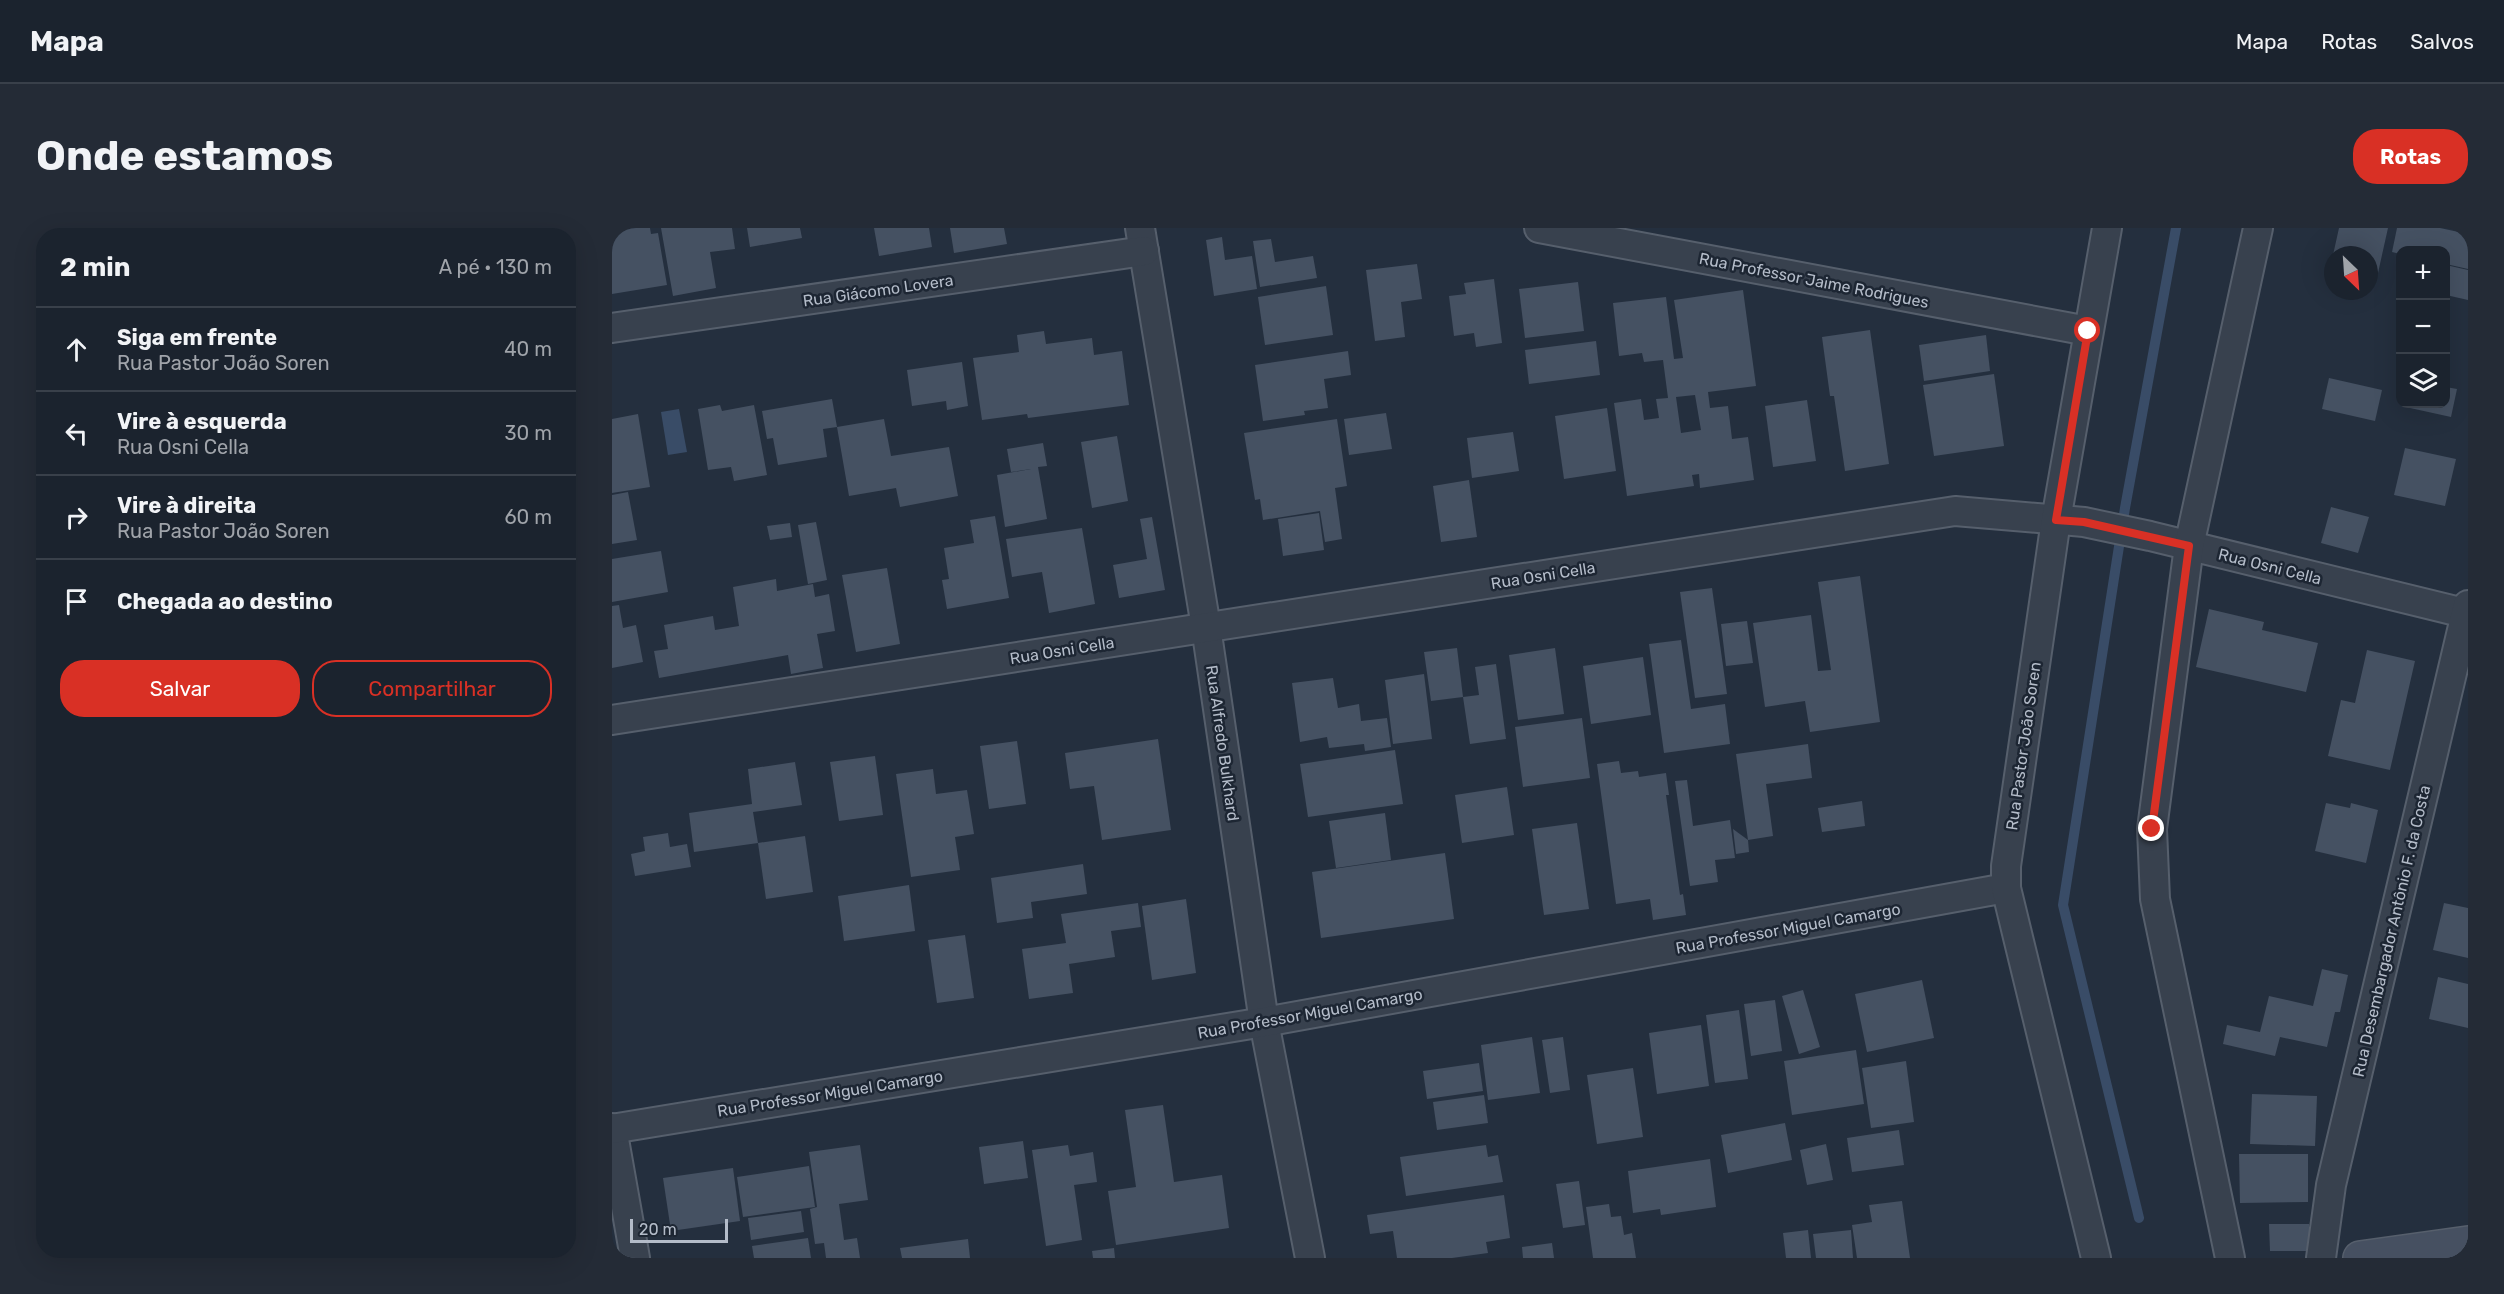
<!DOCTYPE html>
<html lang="pt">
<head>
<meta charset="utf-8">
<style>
  :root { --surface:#1b232e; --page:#242b36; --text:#f1f3f6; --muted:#a0a4aa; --line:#39404a; --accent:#d93025 }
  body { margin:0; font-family:Rubik,sans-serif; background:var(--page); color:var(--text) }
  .controls { position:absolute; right:18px; top:18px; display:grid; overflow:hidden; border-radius:12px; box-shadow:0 6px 24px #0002 }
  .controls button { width:54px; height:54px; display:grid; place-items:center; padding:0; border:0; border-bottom:2px solid var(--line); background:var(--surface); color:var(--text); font:30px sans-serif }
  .compass { position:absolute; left:1712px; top:18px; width:54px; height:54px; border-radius:50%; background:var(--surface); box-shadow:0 6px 24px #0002; rotate:155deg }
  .scale { position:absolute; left:18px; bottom:15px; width:98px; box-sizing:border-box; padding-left:6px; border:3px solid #b4bcc9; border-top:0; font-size:16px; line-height:21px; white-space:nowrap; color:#b4bcc9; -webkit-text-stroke:4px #1d2633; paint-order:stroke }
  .stop { position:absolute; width:18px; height:18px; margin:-14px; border:4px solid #d93025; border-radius:50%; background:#fff }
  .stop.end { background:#d93025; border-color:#fff; box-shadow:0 2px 6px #0008 }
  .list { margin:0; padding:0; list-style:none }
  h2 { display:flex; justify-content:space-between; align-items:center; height:78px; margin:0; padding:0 24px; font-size:26px }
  h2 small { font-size:20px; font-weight:400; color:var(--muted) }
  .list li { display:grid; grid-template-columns:39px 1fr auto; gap:18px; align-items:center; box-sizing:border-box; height:84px; padding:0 24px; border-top:2px solid var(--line) }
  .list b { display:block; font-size:22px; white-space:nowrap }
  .list p { margin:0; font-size:20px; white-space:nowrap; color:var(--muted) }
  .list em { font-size:20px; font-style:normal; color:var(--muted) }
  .actions { display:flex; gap:12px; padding:18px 24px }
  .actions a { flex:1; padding:14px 0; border:2px solid var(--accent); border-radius:24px; text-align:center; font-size:21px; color:var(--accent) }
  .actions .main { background:var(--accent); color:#fff }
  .icon { flex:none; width:33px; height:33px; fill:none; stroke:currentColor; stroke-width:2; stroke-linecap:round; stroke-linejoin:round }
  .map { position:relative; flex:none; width:1856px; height:1030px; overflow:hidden; border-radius:24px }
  header { display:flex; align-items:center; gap:36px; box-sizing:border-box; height:84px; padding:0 30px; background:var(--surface); border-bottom:2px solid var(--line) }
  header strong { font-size:28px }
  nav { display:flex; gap:33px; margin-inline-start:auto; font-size:21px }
  .intro { display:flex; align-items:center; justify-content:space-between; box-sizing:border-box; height:144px; padding:0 36px }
  h1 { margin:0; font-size:42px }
  .button { padding:15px 27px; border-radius:24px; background:var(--accent); color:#fff; font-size:21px; font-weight:700 }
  main { display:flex; gap:36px; padding:0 36px }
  aside { flex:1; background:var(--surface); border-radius:24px; box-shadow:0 6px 24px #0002 }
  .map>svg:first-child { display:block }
  .water { fill:#394c67 }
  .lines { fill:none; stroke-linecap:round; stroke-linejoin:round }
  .stream { stroke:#394c67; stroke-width:10 }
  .building { fill:#455162; fill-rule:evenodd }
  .street-casing { stroke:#565f6c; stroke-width:32 }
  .secondary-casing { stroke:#565f6c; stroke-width:36 }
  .street { stroke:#38414e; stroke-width:28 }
  .secondary { stroke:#465061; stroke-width:33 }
  .route { stroke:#d93025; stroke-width:8 }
  .labels { text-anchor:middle; stroke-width:5; stroke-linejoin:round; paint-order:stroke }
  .street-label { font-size:16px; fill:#b4bcc9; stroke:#1d2633 }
</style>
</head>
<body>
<header>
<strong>Mapa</strong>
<nav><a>Mapa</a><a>Rotas</a><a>Salvos</a></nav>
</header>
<div class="intro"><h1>Onde estamos</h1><a class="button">Rotas</a></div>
<main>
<aside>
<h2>2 min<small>A pé · 130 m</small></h2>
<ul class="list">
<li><svg class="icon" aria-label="ahead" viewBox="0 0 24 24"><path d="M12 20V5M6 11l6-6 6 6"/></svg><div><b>Siga em frente</b><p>Rua Pastor João Soren</p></div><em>40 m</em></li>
<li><svg class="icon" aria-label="left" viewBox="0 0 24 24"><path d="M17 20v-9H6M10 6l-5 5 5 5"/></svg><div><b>Vire à esquerda</b><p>Rua Osni Cella</p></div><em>30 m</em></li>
<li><svg class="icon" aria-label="right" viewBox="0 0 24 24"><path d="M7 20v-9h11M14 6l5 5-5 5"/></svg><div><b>Vire à direita</b><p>Rua Pastor João Soren</p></div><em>60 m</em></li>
<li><svg class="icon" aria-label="arrive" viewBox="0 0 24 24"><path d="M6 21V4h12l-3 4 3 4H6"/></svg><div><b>Chegada ao destino</b></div></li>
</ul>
<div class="actions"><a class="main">Salvar</a><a>Compartilhar</a></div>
</aside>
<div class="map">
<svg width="1856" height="1030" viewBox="0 0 1856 1030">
  <rect width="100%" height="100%" fill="#242f3e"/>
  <path class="water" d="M67,181L75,224L56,227L49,184Z"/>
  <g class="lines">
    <path class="stream" d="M1527,990L1451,677L1513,280L1564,0"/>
  </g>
  <g class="building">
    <path d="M0,0H38L39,6L46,5L55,57L0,66Z"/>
    <path d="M49,0H120L123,21L98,24L104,60L61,68Z"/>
    <path d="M135,0H188L190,10L138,19Z"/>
    <path d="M262,0H317L320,19L267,28Z"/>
    <path d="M338,0H392L395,16L342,25Z"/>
    <path d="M1727,0H1776L1766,45L1757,43V27H1721Z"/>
    <path d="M1785,0H1828L1856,6V41L1834,36V22H1788V26L1780,24Z"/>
    <path d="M610,9L613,32L640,28L645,61L602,68L594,12Z"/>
    <path d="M659,11L663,34L701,28L705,50L648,59L641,13Z"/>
    <path d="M805,36L810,71L789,74L793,109L763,113L754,42Z"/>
    <path d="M1834,37L1856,42V72L1834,67Z"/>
    <path d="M882,51L890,115L864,119L862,105L842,108L837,68L854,66L852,55Z"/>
    <path d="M966,54L972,103L913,110L907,61Z"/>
    <path d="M714,58L721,107L653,117L646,69Z"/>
    <path d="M1131,62L1144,158L1096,164L1098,180L1116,178L1120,211L1136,209L1142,252L1088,260L1087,246L1080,247L1082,258L1015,268L1002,175L1029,171L1032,192L1047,190L1044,171L1056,170L1051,132L1032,134L1030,125L1007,128L1001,75L1054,69L1062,131L1071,130L1062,72ZM1083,167L1089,202L1069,205L1064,169Z"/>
    <path d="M1258,102L1277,236L1233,243L1222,168H1218L1210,109Z"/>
    <path d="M432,103L434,116L480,110L482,127L510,123L517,177L416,190L415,186L370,192L361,130L407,124L405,107Z"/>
    <path d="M1374,107L1378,143L1312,153L1307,117Z"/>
    <path d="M984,113L988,147L917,156L913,122Z"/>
    <path d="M736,123L739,147L712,151L716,180L692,183L693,187L651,193L643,137Z"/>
    <path d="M350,134L356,178L335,182L334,173L300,178L295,142Z"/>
    <path d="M1382,146L1392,218L1322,228L1311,157Z"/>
    <path d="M1717,150L1770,162L1763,193L1710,181Z"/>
    <path d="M1834,159L1845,161L1839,189L1789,178V176H1834Z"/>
    <path d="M220,171L225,199L211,201L215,229L166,237L161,210L155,211L150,183Z"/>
    <path d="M1195,172L1204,233L1161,239L1153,178Z"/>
    <path d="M108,177L110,183L142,177L155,247L122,253L119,239L96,242L86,181Z"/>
    <path d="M995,180L1004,243L952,251L943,188Z"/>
    <path d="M774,185L780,221L737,227L732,191Z"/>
    <path d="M26,186L38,259L0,265V191Z"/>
    <path d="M272,191L279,228L337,219L346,268L288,279L284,260L237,268L225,199Z"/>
    <path d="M725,191L735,258L723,260L730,311L713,314L708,283L651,292L648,271L643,272L632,205Z"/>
    <path d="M901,204L907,243L860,250L855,210Z"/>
    <path d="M505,208L516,273L480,280L469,214Z"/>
    <path d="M431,215L435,238L426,239L435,291L393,299L385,247L419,241L399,244L395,221Z"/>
    <path d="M1793,220L1844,231L1833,278L1782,267Z"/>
    <path d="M857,252L865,309L829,314L821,258Z"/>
    <path d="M16,264L25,312L0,316V267Z"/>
    <path d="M1719,279L1757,289L1746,325L1709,315Z"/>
    <path d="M707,285L712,322L671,328L666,291Z"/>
    <path d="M383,288L397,370L335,381L330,352L337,351L332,320L362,315L358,292Z"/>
    <path d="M540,289L553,362L507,370L501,337L535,331L528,291Z"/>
    <path d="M204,294L215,352L196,356L186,297Z"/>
    <path d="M178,295L180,309L158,312L155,298Z"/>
    <path d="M470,300L483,376L437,385L430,344L400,349L394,311Z"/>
    <path d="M49,323L56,364L0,374V331Z"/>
    <path d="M275,340L288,416L244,424L230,347Z"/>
    <path d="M1248,348L1268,494L1198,504L1193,473L1153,479L1141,395L1199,387L1206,443L1219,442L1206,354Z"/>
    <path d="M164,351L165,363L201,356L203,369L217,366L223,403L205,406L211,440L179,446L176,427L47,450L42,423L56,421L52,397L101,388L103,402L127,398L121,359Z"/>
    <path d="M1100,360L1115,466L1083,470L1068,364Z"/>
    <path d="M7,377L11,400L24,397L31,434L0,440V378Z"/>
    <path d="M1597,381L1652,394L1650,402L1706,415L1694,464L1584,439Z"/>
    <path d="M1135,393L1141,435L1114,438L1109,396Z"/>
    <path d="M1069,412L1079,481L1113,476L1118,516L1052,525L1037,416Z"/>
    <path d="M845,420L851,469L819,473L812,424Z"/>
    <path d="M943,420L952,486L906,492L897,427Z"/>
    <path d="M1755,422L1803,433L1778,542L1716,528L1729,472L1743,475Z"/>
    <path d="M1031,429L1039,487L979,496L971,438Z"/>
    <path d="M884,436L894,511L858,516L851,469L867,467L863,439Z"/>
    <path d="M812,446L820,511L781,516L773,452Z"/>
    <path d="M721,450L726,480L747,476L749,493L775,490L779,519L753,523L752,516L717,520L715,509L688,514L680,455Z"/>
    <path d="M970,490L978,550L911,559L903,499Z"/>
    <path d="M546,511L559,602L490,612L482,558L458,561L453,525Z"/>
    <path d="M405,513L414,576L377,581L368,518Z"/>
    <path d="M1196,516L1200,550L1154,556L1161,608L1136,612L1124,526Z"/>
    <path d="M783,522L791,576L696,589L688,536Z"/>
    <path d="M263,528L271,587L227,593L218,534Z"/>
    <path d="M1007,533L1009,545L1026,543L1027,549L1054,545L1057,567H1054L1068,667L1071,666L1074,687L1041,692L1038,671L1004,676L985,536Z"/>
    <path d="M183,534L190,577L141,584L146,615L82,624L77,585L140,576L136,541Z"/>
    <path d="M321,541L324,566L355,562L362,606L343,609L348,642L299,649L284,546Z"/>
    <path d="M1075,552L1081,598L1118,592L1123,630L1103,632L1106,654L1078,658L1063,553Z"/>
    <path d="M895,559L902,607L850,615L843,567Z"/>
    <path d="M1250,573L1253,598L1210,604L1206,580Z"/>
    <path d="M1714,575L1738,580L1739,575L1766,582L1754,635L1703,623Z"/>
    <path d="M773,585L779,632L724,640L717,593Z"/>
    <path d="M965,595L977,681L932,687L920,601Z"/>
    <path d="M1121,601L1136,612L1137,624L1124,626Z"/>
    <path d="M56,605L58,619L75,616L79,639L23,648L19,626L33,623L31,609Z"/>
    <path d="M193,608L201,664L154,671L146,615Z"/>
    <path d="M833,625L842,691L709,710L700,644Z"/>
    <path d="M471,636L475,666L419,674L421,690L385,695L379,650Z"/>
    <path d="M297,657L303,703L232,713L226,668Z"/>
    <path d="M574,671L584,745L540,752L530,678Z"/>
    <path d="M526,675L529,699L499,703L503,729L457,736L461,765L417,771L410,721L454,715L449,686Z"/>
    <path d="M1832,675L1856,680V730L1821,722Z"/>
    <path d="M353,707L362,770L325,775L316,712Z"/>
    <path d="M1710,741L1736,747L1728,784H1723L1715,819L1668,809L1663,828L1611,816L1615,797L1648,804L1657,768L1701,778Z"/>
    <path d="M1826,749L1856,756V800L1817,791Z"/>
    <path d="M1310,752L1322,810L1255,824L1243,766Z"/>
    <path d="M1191,762L1208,819L1187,826L1170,768Z"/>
    <path d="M1163,772L1170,823L1139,828L1132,776Z"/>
    <path d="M1127,782L1136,851L1103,855L1094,787Z"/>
    <path d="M1089,797L1097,858L1045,866L1037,805Z"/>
    <path d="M920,809L928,865L876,872L869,817Z"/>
    <path d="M951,809L958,862L938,865L930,812Z"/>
    <path d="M1244,822L1252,876L1180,887L1172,833Z"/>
    <path d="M1294,833L1302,894L1259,900L1250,840Z"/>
    <path d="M867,835L871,863L815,871L811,843Z"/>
    <path d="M1021,840L1031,909L985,916L975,847Z"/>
    <path d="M1640,866L1705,868L1703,918L1638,916Z"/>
    <path d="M872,867L876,895L825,902L821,874Z"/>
    <path d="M551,877L562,954L610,947L617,1000L504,1017L496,963L524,959L513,882Z"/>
    <path d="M1173,895L1180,932L1116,945L1109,907Z"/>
    <path d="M1287,902L1292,937L1240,944L1235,910Z"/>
    <path d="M411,913L416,950L372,956L367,919Z"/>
    <path d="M1214,916L1221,952L1195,957L1188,922Z"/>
    <path d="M248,917L256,972L227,976L232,1012L245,1010L248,1030H214L212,1015L203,1016L198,981L205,979L197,924Z"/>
    <path d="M456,917L458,928L481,924L485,954L462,957L470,1012L434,1018L420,922Z"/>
    <path d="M874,917L876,929L886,927L891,954L794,968L788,929Z"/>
    <path d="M1627,926H1696V974L1628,975Z"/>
    <path d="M1098,931L1104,979L1049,987L1048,981L1021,985L1016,943Z"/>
    <path d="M197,938L203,979L131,989L125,949Z"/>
    <path d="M121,940L128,993L59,1003L51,950Z"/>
    <path d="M967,953L973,997L951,1000L944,956Z"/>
    <path d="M892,967L898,1010L874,1014L876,1025L840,1030H785L781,1003L758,1006L755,987Z"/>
    <path d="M1290,973L1298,1030H1245L1240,997L1260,994L1257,977Z"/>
    <path d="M997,976L999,989L1009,988L1012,1007L1020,1005L1024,1030H981L974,979Z"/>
    <path d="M189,983L192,1004L139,1012L136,990Z"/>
    <path d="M1657,996H1697L1698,1023H1658Z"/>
    <path d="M1196,1002L1199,1030H1174L1171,1005Z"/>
    <path d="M1239,1002L1241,1030H1204L1201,1006Z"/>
    <path d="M196,1010L199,1030H142L140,1018Z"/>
    <path d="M356,1011L358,1030H290L288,1020Z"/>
    <path d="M940,1015L942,1030H911L910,1019Z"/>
    <path d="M502,1020L503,1030H481L480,1023Z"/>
  </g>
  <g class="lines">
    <g class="street-casing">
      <g id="street">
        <path d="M528,0L594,399L652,794L698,1030"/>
        <path d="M927,0L1476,103"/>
        <path d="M0,100L532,23"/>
        <path d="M0,492L1343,283L1472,294L1538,308L1856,386"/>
        <path d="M0,900L23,1030"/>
        <path d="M0,901L652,794L1394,660"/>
        <path d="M1484,1030L1394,660V638L1444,292L1495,0"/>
        <path d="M1618,1030L1543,671L1540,601L1577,318L1646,0"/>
        <path d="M1709,1030L1719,957L1856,377"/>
      </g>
    </g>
    <g class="secondary-casing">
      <path id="secondary" d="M1748,1030L1856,1015"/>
    </g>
    <use href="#street" class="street"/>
    <use href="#secondary" class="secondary"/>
  </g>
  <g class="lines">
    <path class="route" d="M1476,103L1444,292L1472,294L1577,318L1540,601"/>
  </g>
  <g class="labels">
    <g class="street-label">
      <text transform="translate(1202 52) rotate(11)" y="6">Rua Professor Jaime Rodrigues</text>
      <text transform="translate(266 62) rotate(-8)" y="6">Rua Giácomo Lovera</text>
      <text transform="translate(1658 338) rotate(14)" y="6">Rua Osni Cella</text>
      <text transform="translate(931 347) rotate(-9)" y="6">Rua Osni Cella</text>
      <text transform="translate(450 422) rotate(-9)" y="6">Rua Osni Cella</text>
      <text transform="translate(611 515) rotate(82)" y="6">Rua Alfredo Bulkhard</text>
      <text transform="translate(1411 518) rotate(-82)" y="6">Rua Pastor João Soren</text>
      <text transform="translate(1176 700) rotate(-10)" y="6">Rua Professor Miguel Camargo</text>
      <text transform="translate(1779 703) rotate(-77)" y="6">Rua Desembargador Antônio F. da Costa</text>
      <text transform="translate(698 785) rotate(-10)" y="6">Rua Professor Miguel Camargo</text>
      <text transform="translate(218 865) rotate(-9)" y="6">Rua Professor Miguel Camargo</text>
    </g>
  </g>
</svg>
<div class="controls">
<button>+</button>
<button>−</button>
<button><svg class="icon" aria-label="layers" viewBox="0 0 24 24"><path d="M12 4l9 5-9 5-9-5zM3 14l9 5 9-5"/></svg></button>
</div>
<svg class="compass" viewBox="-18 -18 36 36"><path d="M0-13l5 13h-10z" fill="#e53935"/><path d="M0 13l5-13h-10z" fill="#a0a4aa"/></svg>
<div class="scale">20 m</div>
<div class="stop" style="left:1476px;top:103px"></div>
<div class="stop end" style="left:1540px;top:601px"></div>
</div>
</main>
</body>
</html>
